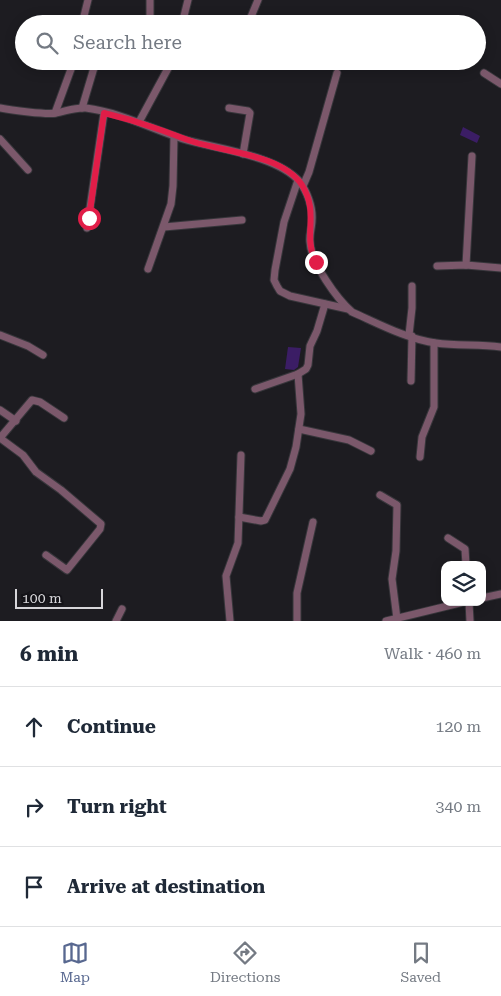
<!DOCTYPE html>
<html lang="en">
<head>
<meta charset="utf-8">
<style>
  :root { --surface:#fff; --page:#f2f2f3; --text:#1f2937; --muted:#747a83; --line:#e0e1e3; --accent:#586890 }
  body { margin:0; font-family:"Roboto Serif",serif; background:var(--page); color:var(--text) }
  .controls { position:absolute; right:15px; bottom:15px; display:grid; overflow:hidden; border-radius:10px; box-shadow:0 2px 12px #0003 }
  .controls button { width:45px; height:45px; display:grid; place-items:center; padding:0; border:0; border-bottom:1px solid var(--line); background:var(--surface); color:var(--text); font:25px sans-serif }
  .scale { position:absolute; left:15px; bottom:12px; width:88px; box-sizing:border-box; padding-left:5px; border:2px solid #d7d6da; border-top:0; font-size:14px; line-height:18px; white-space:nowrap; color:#d7d6da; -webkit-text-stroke:4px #141318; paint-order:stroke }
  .stop { position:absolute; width:15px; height:15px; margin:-11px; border:4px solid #e11d48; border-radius:50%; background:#fff }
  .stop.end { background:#e11d48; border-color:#fff; box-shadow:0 1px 5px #0008 }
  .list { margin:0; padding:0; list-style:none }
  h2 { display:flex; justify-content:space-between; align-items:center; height:65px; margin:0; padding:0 20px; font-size:21px }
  h2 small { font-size:16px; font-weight:400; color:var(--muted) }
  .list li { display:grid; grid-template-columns:32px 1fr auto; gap:15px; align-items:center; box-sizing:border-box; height:80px; padding:0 20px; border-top:1px solid var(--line) }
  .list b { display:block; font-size:19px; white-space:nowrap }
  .list em { font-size:16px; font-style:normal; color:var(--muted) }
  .icon { flex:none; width:28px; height:28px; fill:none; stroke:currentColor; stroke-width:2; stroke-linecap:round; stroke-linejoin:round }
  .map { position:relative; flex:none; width:501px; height:621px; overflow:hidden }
  .search { position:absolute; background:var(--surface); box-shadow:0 2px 12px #0003; left:15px; right:15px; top:15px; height:55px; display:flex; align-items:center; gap:12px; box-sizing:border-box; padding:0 18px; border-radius:28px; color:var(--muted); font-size:19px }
  .sheet { height:305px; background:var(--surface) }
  nav { display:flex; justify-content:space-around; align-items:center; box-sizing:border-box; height:70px; border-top:1px solid var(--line); background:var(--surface); font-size:14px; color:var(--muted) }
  nav a { display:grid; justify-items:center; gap:2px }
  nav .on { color:var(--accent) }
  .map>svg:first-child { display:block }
  .building { fill:#3b1d65 }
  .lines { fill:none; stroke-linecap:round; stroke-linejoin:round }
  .minor-casing { stroke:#37363b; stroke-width:9 }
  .minor { stroke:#7b586b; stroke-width:7 }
  .route { stroke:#e11d48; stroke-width:6 }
</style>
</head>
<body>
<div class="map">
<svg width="501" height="621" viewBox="0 0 501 621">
  <rect width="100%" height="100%" fill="#1d1c21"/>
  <g class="building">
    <path d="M463,127L480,136L477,143L460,135Z"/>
    <path d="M288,347L301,348L298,367L294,370L285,369Z"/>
  </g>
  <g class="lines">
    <g class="minor-casing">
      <g id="minor">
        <path d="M82,24L88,0"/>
        <path d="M150,24V0"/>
        <path d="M182,24L188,0"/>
        <path d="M248,24L258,0"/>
        <path d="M484,73L501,84"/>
        <path d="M0,108C10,110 47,115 56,113C67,111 75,107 86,108C119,112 152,129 183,139C216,149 276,155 299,181C307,191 313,207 312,220C312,227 309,235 310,242C311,263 337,299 352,312C377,323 409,340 436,343C457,346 479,344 501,347"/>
        <path d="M82,108L96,61"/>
        <path d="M229,108L248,111L250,113L243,154"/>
        <path d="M55,113L74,61"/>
        <path d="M139,122L172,61"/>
        <path d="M0,139L28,170"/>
        <path d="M298,180L284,222L275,270L274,280L277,286L280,291L290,296L348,309"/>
        <path d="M303,186L309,172L337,73"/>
        <path d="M164,227L242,220"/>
        <path d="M87,228L104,113"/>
        <path d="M466,265L472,156"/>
        <path d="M437,266L466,265L501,268"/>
        <path d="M148,269L171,204L173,186L174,136"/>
        <path d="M0,335L28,346L43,355"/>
        <path d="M409,335L412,308V286"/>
        <path d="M411,381L412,336"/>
        <path d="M255,389L298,374L306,369L308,365L310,346L317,331L325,304"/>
        <path d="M0,410L16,421"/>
        <path d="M299,429L349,440L371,451"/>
        <path d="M420,457L422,437L434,407V343"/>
        <path d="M380,495L397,505L396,551L392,579L397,619"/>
        <path d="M239,517L261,521L265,520L290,469L296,447L301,414L298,374"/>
        <path d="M448,538L465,549L466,565"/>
        <path d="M46,555L67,570L100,529L101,524L61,490L36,472L23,455L0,438L32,400L40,402L64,418"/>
        <path d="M482,598L501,594"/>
        <path d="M469,602L470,621"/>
        <path d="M116,621L122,609"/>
        <path d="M230,621L226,576L238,543L241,455"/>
        <path d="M297,621V593L313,522"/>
        <path d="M386,621L464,602"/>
      </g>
    </g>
    <use href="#minor" class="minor"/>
  </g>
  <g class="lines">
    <path class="route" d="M89,218L104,113C121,117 138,122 155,128C168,132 181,138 194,142C226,152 282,155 302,185C320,214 302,236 316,262"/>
  </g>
</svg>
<div class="controls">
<button><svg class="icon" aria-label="layers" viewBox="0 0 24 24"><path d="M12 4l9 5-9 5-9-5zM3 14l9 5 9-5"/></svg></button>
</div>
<div class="scale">100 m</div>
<div class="stop" style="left:89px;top:218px"></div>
<div class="stop end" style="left:316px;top:262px"></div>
<div class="search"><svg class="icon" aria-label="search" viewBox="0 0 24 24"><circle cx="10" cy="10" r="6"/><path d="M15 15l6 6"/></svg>Search here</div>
</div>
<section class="sheet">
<h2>6 min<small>Walk · 460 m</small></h2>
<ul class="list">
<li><svg class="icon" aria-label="ahead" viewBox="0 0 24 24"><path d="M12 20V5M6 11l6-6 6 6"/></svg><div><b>Continue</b></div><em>120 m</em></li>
<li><svg class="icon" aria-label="right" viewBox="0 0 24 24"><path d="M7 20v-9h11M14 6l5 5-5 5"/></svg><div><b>Turn right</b></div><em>340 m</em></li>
<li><svg class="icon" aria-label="arrive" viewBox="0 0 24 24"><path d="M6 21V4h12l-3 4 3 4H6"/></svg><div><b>Arrive at destination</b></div></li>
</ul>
</section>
<nav>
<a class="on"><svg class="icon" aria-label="map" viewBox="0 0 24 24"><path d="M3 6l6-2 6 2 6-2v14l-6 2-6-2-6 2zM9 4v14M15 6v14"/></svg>Map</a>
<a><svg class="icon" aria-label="directions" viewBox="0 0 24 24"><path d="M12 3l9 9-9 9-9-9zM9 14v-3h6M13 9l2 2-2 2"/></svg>Directions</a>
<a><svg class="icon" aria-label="saved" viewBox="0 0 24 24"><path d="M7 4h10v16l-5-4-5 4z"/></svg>Saved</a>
</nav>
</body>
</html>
